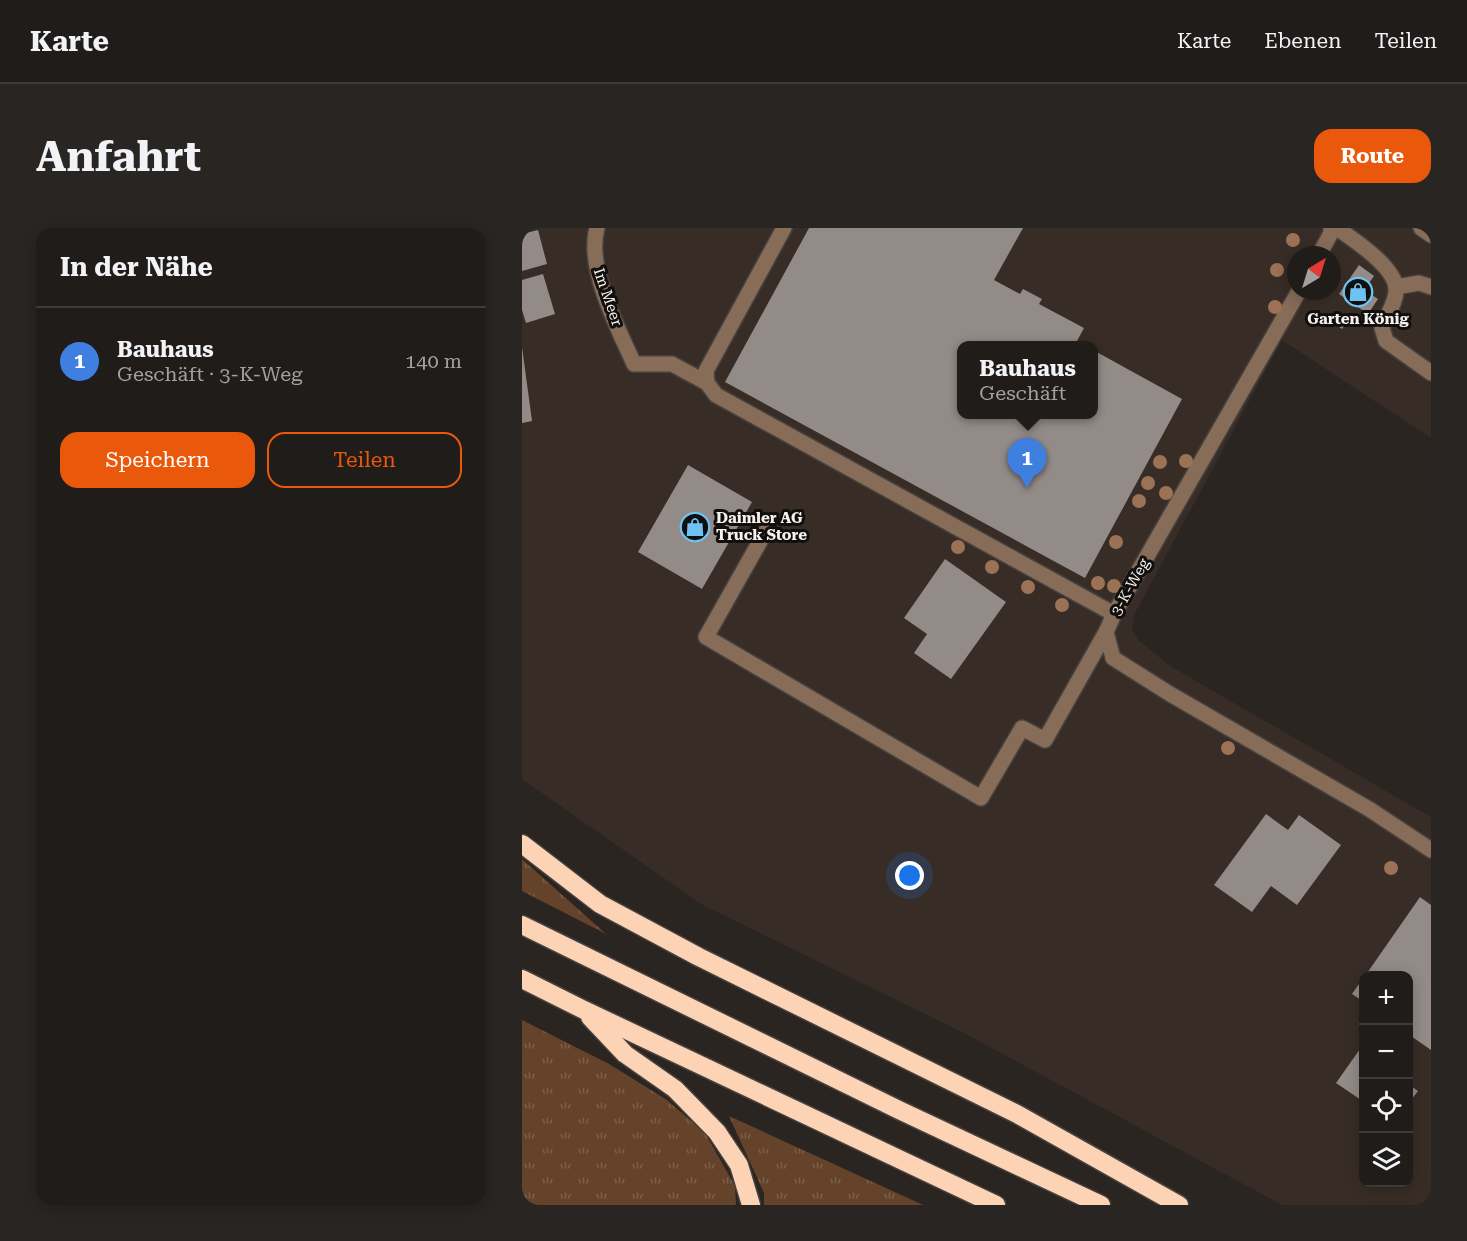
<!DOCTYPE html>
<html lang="de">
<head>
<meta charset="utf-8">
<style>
  :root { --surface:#201c1a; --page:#282523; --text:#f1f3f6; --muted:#a2a1a2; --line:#3d3a39; --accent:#ea580c }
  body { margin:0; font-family:"Roboto Serif",serif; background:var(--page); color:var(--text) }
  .controls { position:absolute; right:18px; bottom:18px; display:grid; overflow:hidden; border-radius:12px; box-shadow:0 3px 15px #0003 }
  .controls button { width:54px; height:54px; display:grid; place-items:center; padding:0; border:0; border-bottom:2px solid var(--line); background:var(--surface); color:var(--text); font:30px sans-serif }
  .compass { position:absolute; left:765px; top:18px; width:54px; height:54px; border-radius:50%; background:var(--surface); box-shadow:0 3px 15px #0003; rotate:38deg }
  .you { position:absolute; left:388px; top:648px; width:21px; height:21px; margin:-15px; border:4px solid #fff; border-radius:50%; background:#1a73e8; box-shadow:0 0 0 9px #1a73e833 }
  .badge { display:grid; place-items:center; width:39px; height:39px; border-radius:50%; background:var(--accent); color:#fff; font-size:20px; font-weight:700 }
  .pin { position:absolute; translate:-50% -50px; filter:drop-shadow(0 2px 3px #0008) }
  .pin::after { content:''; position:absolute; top:32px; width:21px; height:18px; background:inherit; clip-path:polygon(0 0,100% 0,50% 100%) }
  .popup { position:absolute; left:435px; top:113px; width:141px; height:78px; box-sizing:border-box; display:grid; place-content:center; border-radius:12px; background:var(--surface); filter:drop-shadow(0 2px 4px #0005); font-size:20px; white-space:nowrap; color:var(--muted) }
  .popup b { font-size:22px; color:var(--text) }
  .popup::after { content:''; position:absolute; left:50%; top:100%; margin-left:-12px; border:12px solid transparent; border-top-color:var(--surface) }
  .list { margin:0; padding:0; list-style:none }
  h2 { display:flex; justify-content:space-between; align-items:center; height:78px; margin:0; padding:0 24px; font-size:26px }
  h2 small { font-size:20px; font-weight:400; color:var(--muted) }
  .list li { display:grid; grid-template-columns:39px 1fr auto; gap:18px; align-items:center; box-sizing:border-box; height:108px; padding:0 24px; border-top:2px solid var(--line) }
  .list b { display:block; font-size:22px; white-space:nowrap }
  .list p { margin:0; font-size:20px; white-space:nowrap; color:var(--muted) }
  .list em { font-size:20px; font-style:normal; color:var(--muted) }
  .actions { display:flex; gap:12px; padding:18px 24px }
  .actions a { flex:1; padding:14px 0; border:2px solid var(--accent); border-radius:18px; text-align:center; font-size:21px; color:var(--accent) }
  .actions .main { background:var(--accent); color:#fff }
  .icon { flex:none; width:33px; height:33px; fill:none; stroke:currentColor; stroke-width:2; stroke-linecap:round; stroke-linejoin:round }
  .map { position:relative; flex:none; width:909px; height:977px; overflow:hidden; border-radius:18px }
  header { display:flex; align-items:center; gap:36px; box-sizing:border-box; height:84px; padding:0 30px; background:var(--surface); border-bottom:2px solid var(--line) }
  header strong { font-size:28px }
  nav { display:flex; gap:33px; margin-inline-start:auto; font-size:21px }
  .intro { display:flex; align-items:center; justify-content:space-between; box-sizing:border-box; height:144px; padding:0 36px }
  h1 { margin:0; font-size:42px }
  .button { padding:15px 27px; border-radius:18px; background:var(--accent); color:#fff; font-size:21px; font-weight:700 }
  main { display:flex; gap:36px; padding:0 36px }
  aside { flex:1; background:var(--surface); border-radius:18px; box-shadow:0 3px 15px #0003 }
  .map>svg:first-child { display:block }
  .built { fill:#382d26; fill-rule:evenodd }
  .grass { fill:url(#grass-tufts) }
  .building { fill:#928b87 }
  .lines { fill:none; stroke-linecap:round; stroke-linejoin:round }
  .minor-casing { stroke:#47423f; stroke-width:18 }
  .highway-casing { stroke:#47423f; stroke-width:21 }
  .minor { stroke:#876c58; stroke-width:15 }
  .highway { stroke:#fdd3b6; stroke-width:18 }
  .tree { fill:#9b7255 }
  .labels { text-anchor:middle; stroke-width:6; stroke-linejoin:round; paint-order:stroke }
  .street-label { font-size:15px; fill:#f5f1ee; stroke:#110f0d }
  .poi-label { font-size:15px; font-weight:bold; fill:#f5f1ee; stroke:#110f0d }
</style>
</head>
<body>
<header>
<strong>Karte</strong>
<nav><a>Karte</a><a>Ebenen</a><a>Teilen</a></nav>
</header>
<div class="intro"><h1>Anfahrt</h1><a class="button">Route</a></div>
<main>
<aside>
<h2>In der Nähe<small></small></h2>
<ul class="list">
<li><span class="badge" style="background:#3f7fe0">1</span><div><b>Bauhaus</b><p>Geschäft · 3-K-Weg</p></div><em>140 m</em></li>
</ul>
<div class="actions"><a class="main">Speichern</a><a>Teilen</a></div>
</aside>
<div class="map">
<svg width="909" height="977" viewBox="0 0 909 977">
  <defs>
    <pattern id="grass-tufts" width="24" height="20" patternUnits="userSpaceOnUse" patternTransform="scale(1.5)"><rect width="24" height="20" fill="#65432a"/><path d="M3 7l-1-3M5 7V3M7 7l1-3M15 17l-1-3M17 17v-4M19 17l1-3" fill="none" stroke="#7c5f49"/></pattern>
  </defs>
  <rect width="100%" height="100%" fill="#2b2522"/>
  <path class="built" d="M0,0H909V210L760,112L613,385L610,401L616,412L648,438L909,589V977H760L444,806L179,676L0,551ZM774,27H810V63H774ZM439,118H571V186H439ZM842,748H886V954H842Z"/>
  <g class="grass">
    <path d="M0,631L84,706L0,663Z"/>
    <path d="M0,792L87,836L145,872L183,905L213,958L214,977H0Z"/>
    <path d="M207,888L401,977H242V965Z"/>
  </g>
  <g class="building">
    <path d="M287,0H501L472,52L498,66L501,61L520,71L517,76L562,100L555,113L562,118H439V186H571V122L660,171L563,350L203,154Z"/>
    <path d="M16,2L25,36L0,43V6Z"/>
    <path d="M837,37L852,48L842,62L856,71L846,86L817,66Z"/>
    <path d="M21,46L33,86L4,95L0,82V52Z"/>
    <path d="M817,84L827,91L820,101L810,94Z"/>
    <path d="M0,119L10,193L0,195Z"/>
    <path d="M166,237L230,274L180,361L116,324Z"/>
    <path d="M423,331L484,374L429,451L392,425L405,406L382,390Z"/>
    <path d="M744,586L766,602L777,587L819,617L775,677L749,658L730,684L692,657Z"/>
    <path d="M898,669L909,677V822L886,806V748H843Z"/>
    <path d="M842,749V774L830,766Z"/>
    <path d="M838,821L842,824V874L814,855Z"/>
    <path d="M886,856L896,863L886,876Z"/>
  </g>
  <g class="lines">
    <g class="minor-casing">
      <g id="minor">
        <path d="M75,0C64,40 96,100 112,136H150L185,155L194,167L592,386"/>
        <path d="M815,0C832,12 872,38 874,60C875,74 864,88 860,100L864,113L909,145"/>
        <path d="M899,0L909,7"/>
        <path d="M797,27L809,5V0"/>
        <path d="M874,59L897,55L909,59"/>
        <path d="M777,63L592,386L584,404L591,430L648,466L847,581L909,622"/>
        <path d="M185,155L184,143L262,0"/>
        <path d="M245,301L184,409L459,570L500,500L523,512L584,404"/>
      </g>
    </g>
    <g class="highway-casing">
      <g id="highway">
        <path d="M0,616L78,676L177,729L495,886L657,977"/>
        <path d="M0,697L377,882L579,977"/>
        <path d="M0,751L60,781L474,977"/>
        <path d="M68,789L103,826L153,861L195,904L217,937L229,977"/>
      </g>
    </g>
    <use href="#minor" class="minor"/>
    <use href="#highway" class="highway"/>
  </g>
  <g class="tree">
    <circle cx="771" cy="12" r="7"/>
    <circle cx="755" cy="42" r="7"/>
    <circle cx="753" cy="79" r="7"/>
    <circle cx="664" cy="233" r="7"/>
    <circle cx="638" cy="234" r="7"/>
    <circle cx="626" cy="255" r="7"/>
    <circle cx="644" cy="265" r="7"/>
    <circle cx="617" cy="273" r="7"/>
    <circle cx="594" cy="314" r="7"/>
    <circle cx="436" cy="319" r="7"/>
    <circle cx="470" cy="339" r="7"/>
    <circle cx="576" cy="355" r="7"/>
    <circle cx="592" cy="358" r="7"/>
    <circle cx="506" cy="359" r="7"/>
    <circle cx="540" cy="377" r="7"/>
    <circle cx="706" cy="520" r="7"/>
    <circle cx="869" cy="640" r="7"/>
  </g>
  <defs>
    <g id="shop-ring" transform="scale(1.5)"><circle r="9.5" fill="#110f0d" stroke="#6fc2f4" stroke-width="1.5"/><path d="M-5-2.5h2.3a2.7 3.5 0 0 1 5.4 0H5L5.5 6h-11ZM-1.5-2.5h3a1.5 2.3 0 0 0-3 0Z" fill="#6fc2f4"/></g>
  </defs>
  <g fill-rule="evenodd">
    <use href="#shop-ring" x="836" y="64"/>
    <use href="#shop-ring" x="173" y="299"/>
  </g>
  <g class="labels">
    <g class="street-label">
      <text transform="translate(86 69) rotate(71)" y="5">Im Meer</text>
      <text transform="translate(608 359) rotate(-61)" y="5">3-K-Weg</text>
    </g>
    <g class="poi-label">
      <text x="836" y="96">Garten König</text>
      <text x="194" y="295" text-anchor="start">Daimler AG<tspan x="194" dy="17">Truck Store</tspan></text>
    </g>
  </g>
</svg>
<div class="controls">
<button>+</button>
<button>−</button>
<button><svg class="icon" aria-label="locate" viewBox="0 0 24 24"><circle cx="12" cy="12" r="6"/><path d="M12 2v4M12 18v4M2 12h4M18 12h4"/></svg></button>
<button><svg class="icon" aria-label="layers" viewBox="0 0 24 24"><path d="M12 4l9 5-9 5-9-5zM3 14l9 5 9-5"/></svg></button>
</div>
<svg class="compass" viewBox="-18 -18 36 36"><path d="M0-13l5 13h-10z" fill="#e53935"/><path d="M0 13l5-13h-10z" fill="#a2a1a2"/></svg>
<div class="you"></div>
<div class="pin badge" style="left:505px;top:260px;background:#3f7fe0">1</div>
<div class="popup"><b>Bauhaus</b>Geschäft</div>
</div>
</main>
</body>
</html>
